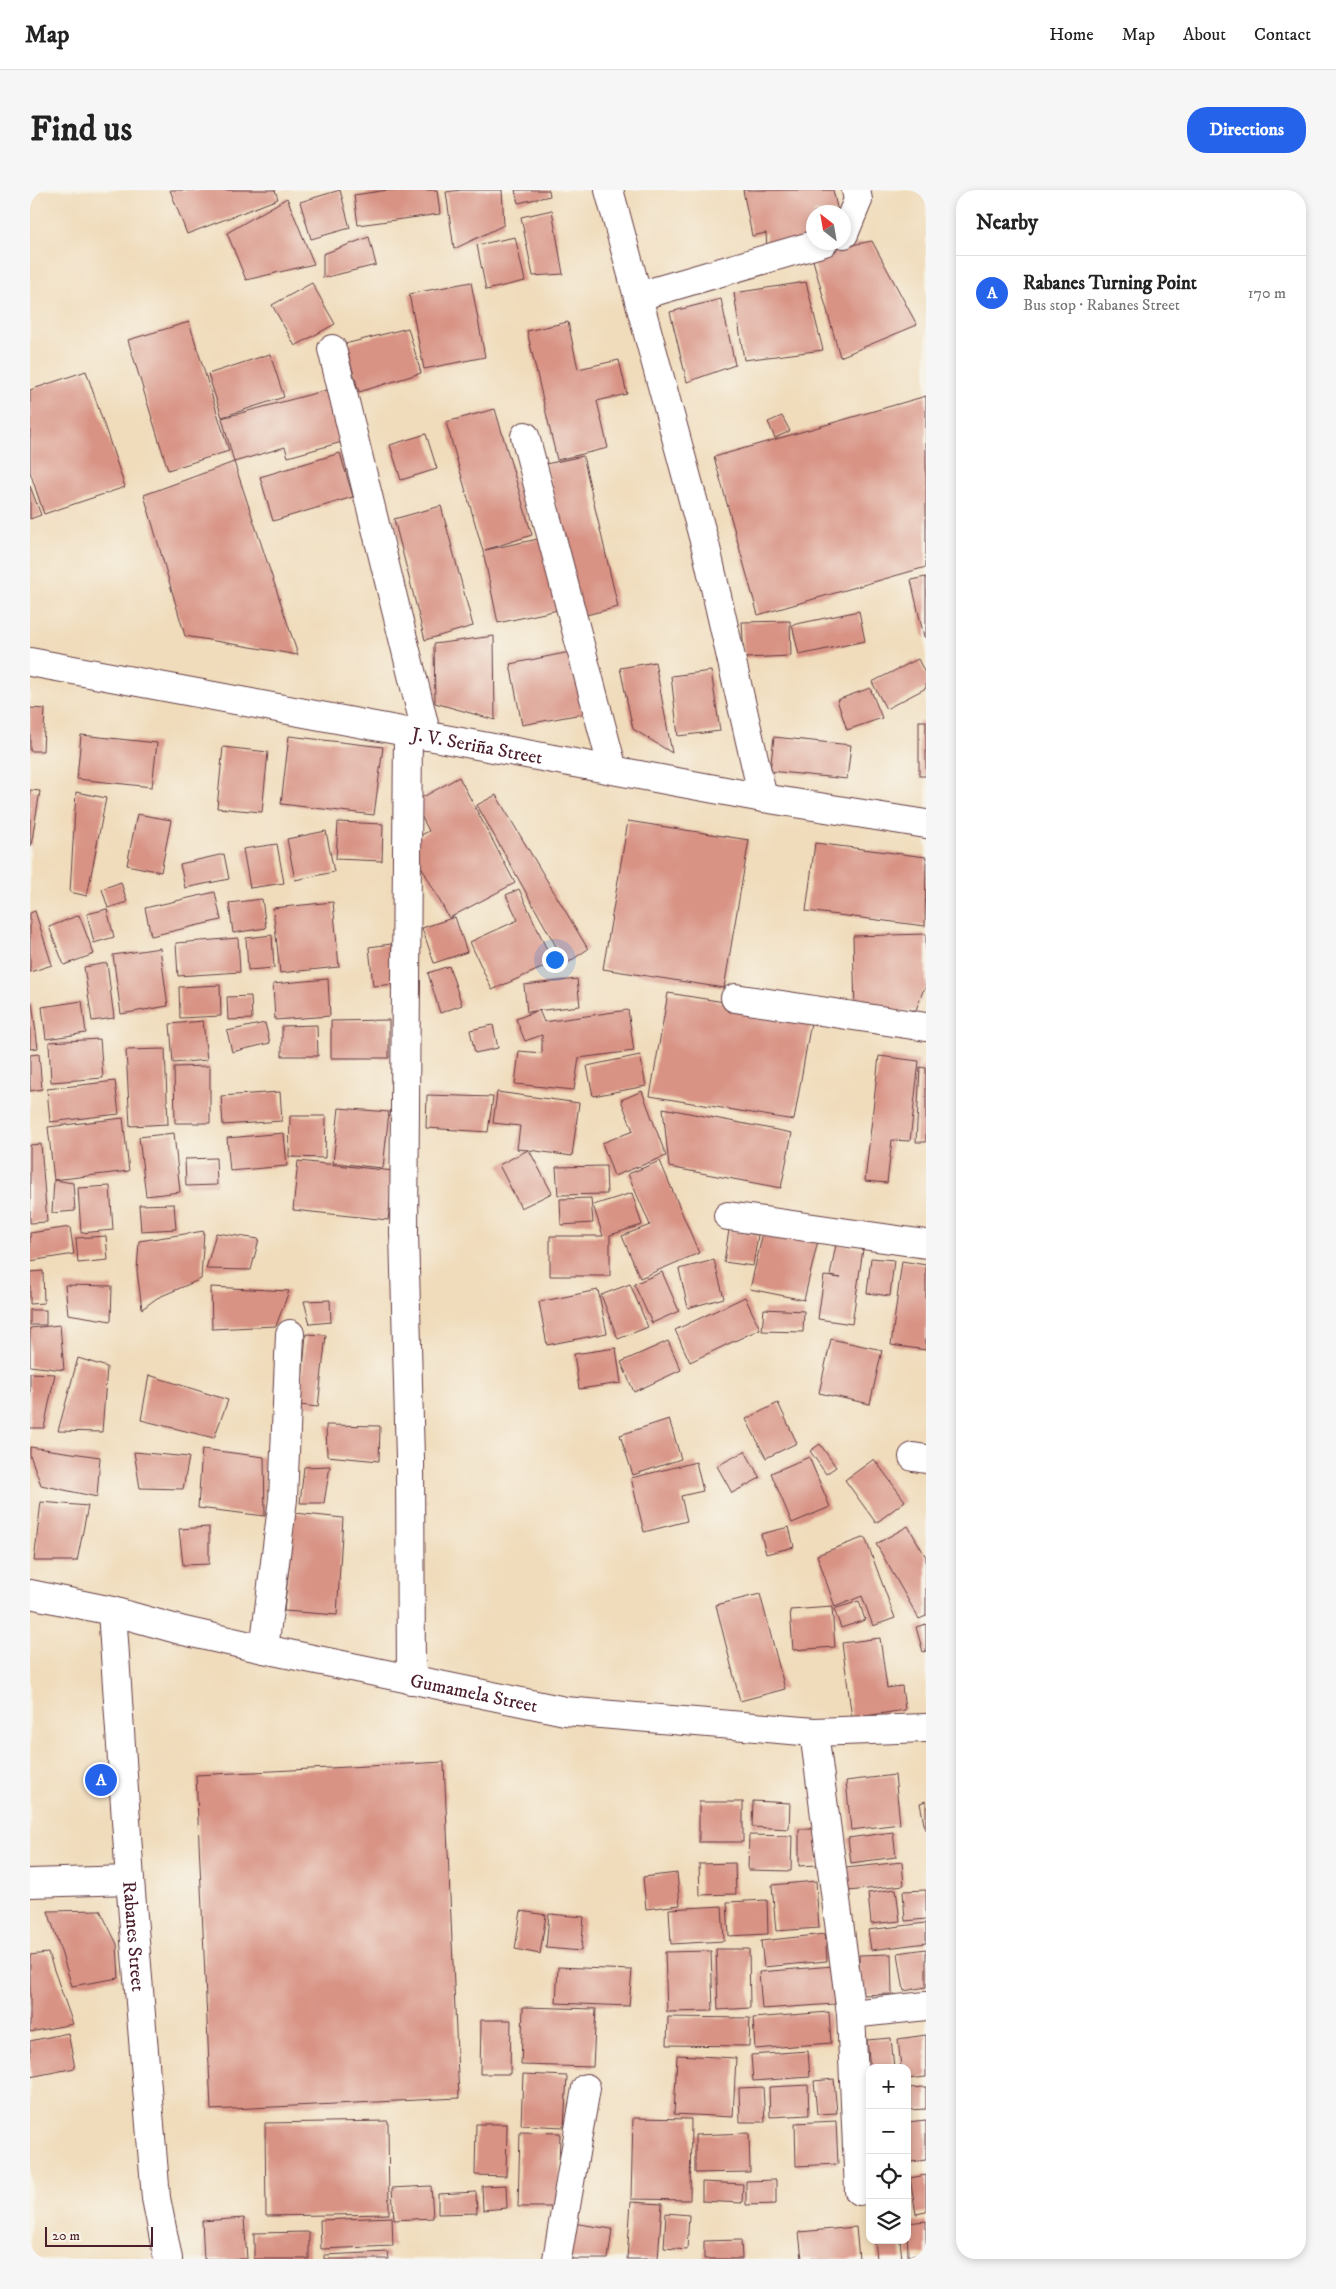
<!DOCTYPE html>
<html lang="en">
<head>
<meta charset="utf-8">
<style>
  :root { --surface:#fff; --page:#f6f6f6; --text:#222; --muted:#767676; --line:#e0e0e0; --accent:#2563eb }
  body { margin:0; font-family:"IM FELL DW Pica",serif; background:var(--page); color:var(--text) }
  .controls { position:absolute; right:15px; bottom:15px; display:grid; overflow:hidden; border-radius:10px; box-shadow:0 2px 8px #0003 }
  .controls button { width:45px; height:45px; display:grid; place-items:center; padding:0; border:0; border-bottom:1px solid var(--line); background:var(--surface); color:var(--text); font:25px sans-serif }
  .compass { position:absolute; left:776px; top:15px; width:45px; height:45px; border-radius:50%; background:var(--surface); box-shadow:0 2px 8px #0003; rotate:329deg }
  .scale { position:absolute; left:15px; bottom:12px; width:108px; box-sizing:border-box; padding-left:5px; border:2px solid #4a1f2b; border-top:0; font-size:14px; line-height:18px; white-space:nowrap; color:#4a1f2b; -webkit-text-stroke:4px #f7f3e8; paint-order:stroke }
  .you { position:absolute; left:524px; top:769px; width:18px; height:18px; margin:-12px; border:4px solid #fff; border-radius:50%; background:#1a73e8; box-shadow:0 0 0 8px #1a73e833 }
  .badge { display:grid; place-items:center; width:32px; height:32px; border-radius:50%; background:var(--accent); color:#fff; font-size:16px; font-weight:700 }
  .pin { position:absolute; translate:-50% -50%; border:2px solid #fff; box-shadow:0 1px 5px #0006 }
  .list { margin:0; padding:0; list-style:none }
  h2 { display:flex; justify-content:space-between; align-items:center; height:65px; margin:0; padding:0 20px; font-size:21px }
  h2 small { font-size:16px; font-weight:400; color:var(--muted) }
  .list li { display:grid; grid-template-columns:32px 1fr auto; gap:15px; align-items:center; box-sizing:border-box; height:75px; padding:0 20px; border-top:1px solid var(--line) }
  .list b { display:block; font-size:19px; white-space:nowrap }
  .list p { margin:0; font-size:16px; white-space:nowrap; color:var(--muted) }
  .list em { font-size:16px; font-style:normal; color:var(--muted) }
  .icon { flex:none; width:28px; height:28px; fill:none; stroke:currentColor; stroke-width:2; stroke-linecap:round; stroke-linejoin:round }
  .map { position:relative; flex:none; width:896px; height:2069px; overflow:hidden; border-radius:20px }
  header { display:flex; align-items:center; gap:30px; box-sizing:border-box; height:70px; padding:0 25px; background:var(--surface); border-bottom:1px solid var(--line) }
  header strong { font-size:24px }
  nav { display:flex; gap:28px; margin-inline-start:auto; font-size:18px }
  .intro { display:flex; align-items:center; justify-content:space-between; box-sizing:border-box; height:120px; padding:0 30px }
  h1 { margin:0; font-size:35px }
  .button { padding:12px 22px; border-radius:20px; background:var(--accent); color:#fff; font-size:18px; font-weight:700 }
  main { display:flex; gap:30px; padding:0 30px }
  aside { flex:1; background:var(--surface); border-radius:20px; box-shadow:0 2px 8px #0003 }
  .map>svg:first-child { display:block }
  .building { fill:#d89384 }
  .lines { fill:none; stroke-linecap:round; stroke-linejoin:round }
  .minor-casing { stroke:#633b41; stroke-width:30 }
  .major-casing { stroke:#633b41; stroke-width:30 }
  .minor { stroke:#fff; stroke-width:28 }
  .major { stroke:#fff; stroke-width:28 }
  .labels { text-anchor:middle; stroke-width:4; stroke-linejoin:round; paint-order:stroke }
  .street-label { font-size:19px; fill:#4a1f2b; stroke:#f7f3e8 }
</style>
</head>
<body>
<header>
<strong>Map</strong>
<nav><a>Home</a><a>Map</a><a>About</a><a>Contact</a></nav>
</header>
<div class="intro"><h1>Find us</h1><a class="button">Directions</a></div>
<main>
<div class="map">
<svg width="896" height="2069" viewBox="0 0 896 2069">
  <rect width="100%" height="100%" fill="#f7f3e8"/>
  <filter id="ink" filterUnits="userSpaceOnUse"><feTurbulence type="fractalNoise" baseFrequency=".02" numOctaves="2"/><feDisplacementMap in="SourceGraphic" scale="10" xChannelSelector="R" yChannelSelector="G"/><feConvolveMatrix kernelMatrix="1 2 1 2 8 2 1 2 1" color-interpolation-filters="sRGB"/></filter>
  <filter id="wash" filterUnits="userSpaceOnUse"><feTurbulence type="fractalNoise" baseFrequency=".0096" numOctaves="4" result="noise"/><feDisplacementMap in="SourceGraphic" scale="20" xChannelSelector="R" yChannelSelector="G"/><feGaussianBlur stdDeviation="1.12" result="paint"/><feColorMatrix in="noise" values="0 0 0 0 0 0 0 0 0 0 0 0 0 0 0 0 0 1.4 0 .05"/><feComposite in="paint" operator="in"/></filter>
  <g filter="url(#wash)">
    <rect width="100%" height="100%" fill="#f0dcbb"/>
    <g id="blocks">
      <g class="building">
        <path d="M140,0H245L248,9L157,44Z"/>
        <path d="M310,0L320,38L281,49L270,12Z"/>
        <path d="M358,0H407L410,24L328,35L324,5Z"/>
        <path d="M431,0H472L474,35L424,59L416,2Z"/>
        <path d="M485,0H519L520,6L488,13Z"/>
        <path d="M713,0H803L808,22H784V52L737,59L736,43L722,46Z"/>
        <path d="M257,8L284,74L216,90L197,43Z"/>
        <path d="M522,20L533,84L503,86L491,27Z"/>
        <path d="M339,47L346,75L293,88V64Z"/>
        <path d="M485,47L495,91L456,100L447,55Z"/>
        <path d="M842,51L887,135L810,167L781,63Z"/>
        <path d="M441,92L455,167L394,179L379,104Z"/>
        <path d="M776,92L793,160L714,170L704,103Z"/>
        <path d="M282,93L305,134L265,156L242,115Z"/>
        <path d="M691,109L705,175L657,192L640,122Z"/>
        <path d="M159,132L199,261L138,280L98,150Z"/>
        <path d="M538,132L548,179L589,170L597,204L567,211L578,258L527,270L497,141Z"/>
        <path d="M378,138L391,183L329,202L315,154Z"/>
        <path d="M240,164L254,207L192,227L178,184Z"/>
        <path d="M56,181L95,297L14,324L0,282V200Z"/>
        <path d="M297,200L312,252L258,267L255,257L204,272L192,228Z"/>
        <path d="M896,206V377L728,425L684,267Z"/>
        <path d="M465,219L502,345L455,360L513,348L528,420L468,433L453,361L416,232Z"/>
        <path d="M752,226L760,241L745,248L738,232Z"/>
        <path d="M396,244L407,279L371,290L360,255Z"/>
        <path d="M310,263L323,307L243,331L230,287Z"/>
        <path d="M553,266L588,417L552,426L516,274Z"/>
        <path d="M204,272L268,465L155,446L114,305Z"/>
        <path d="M0,296L11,325L0,329Z"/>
        <path d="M411,316L443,436L395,450L364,329Z"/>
        <path d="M896,387V447H894L881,390Z"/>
        <path d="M829,421L835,451L769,465L762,435Z"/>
        <path d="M760,431L761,466L714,468L712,432Z"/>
        <path d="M464,446L465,530L405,513L404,454Z"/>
        <path d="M545,461L557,523L492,535L480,474Z"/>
        <path d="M888,469L896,485V498L856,519L842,492Z"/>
        <path d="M625,472L642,563L603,539L590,478Z"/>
        <path d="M681,481L690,541L648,546L641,486Z"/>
        <path d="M840,498L852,528L817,540L807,510Z"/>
        <path d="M0,518L15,519L13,561H0Z"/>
        <rect x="889" y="531" width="7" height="55"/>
        <path d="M51,545L127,553L122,597L47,589Z"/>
        <path d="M259,546L353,557L344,625L251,614Z"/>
        <path d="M744,547L821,555L817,589L740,581Z"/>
        <path d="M193,557L238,562L232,622L187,618Z"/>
        <path d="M429,587L485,693L419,728L378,652L399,641L384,612Z"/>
        <path d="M0,600L10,601L1,656H0Z"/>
        <path d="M46,602L76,608L57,706L40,702Z"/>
        <path d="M466,605L558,759L536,774L447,615Z"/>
        <path d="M107,624L141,630L131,682L97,675Z"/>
        <path d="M598,631L719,650L694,798L573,779Z"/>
        <path d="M308,632L353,634L352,671L306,669Z"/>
        <path d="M296,641L304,682L265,690L257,649Z"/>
        <path d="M785,653L896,667L895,736L776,721Z"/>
        <path d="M247,654L254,693L220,698L213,659Z"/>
        <path d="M194,664L199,689L155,698L150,674Z"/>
        <path d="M91,692L97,712L78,718L72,699Z"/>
        <path d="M489,699L523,773L462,800L440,752L488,730L476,705Z"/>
        <path d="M185,702L191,730L121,746L115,718Z"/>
        <path d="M232,709L236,738L203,743L199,713Z"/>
        <path d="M303,712L309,777L250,783L243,718Z"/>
        <path d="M77,719L84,747L64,753L57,724Z"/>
        <path d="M5,721L22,775L0,782V723Z"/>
        <path d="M49,725L64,764L34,775L19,737Z"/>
        <path d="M425,727L437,762L404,773L392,738Z"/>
        <path d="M896,744V798L893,801L886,820L825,822L823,746Z"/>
        <path d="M242,745L244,778L218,780L216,748Z"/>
        <path d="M208,748L210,782L148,786L146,753Z"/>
        <path d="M361,754L366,794L343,796L339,757Z"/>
        <path d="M130,758L138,816L91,824L83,765Z"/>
        <path d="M77,773L84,828L62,831L54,777Z"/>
        <path d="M419,776L432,815L410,823L398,783Z"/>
        <path d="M298,789L300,826L245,830L243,794Z"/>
        <path d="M547,789L550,816L497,822L494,795Z"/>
        <path d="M190,795L191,826L150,828L149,797Z"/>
        <path d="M638,803L782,826L764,930L620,906Z"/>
        <path d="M221,806L222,829L198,830L197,807Z"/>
        <path d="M52,811L56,843L16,849L12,817Z"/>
        <path d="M0,812H2L8,858L0,859Z"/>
        <path d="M509,820L514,832L598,820L604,861L549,868L544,900L485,894L489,861L512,863V845L495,851L486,829Z"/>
        <path d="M359,830V868H301V831Z"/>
        <path d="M173,831L177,870L143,873L140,834Z"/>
        <path d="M235,833L240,853L202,862L197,841Z"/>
        <path d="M287,835L288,866H252V836Z"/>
        <path d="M463,835L468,858L445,863L440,840Z"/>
        <path d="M70,849L73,888L21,892L19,852Z"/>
        <path d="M135,859L138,934L100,936L96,860Z"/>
        <path d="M9,864L12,899L0,901V865Z"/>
        <path d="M610,865L616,896L563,906L557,876Z"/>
        <path d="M849,866L889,871L880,951L862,950L857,993L835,991Z"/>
        <path d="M180,876V933H145L144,877Z"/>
        <path d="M890,877L896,878V952H886Z"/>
        <path d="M85,891L89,924L20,932L17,899Z"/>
        <path d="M612,901L636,966L584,986L572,953L603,941L591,910Z"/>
        <path d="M250,902L252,931L193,935L191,906Z"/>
        <path d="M467,902L549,913L542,966L499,960L522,1003L491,1018L469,975L498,960L487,959L490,936L463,933Z"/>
        <path d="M397,905L463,907L458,942L396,938Z"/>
        <path d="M309,918L359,922L353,978L303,973Z"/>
        <path d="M633,918L762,943L751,998L639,977Z"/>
        <path d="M260,926H296L295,968L259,967Z"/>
        <path d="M93,928L99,981L24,990L18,937Z"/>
        <path d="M144,943L150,1002L116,1006L109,947Z"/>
        <path d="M254,943L257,976L200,981L197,948Z"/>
        <path d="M11,954L17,1032L0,1033V955Z"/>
        <path d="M186,968L187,995L156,996L155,969Z"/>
        <path d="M268,971L364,981L358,1030L263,1020Z"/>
        <path d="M630,971L669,1063L610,1088L592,1046L620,1035L598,984Z"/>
        <path d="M576,976L577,1004L528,1005L526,977Z"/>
        <path d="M24,990L43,993L45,1021L22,1023Z"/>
        <path d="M80,996L83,1040L51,1043L48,998Z"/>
        <path d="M602,1003L612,1035L580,1045V1086H520V1046H573L563,1015Z"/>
        <path d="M561,1008L563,1033L531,1035L530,1009Z"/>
        <path d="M144,1014L146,1039L111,1041L109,1015Z"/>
        <path d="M40,1037L44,1064L0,1071V1043Z"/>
        <path d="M734,1038L788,1051L774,1110L720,1099Z"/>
        <path d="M699,1040L728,1045L723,1076L694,1072Z"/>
        <path d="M174,1041L171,1089L127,1108L112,1119L107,1081L109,1051Z"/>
        <path d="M186,1043L229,1049L221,1080L176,1079Z"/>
        <path d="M76,1046L78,1070L48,1073L46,1048Z"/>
        <path d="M806,1054L833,1059L822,1134L788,1129L794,1086L811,1088L800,1086Z"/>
        <path d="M841,1068L864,1070L860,1106L837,1103Z"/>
        <path d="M684,1070L694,1108L658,1118L649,1079Z"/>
        <path d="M872,1071L896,1075V1160L861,1155Z"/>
        <path d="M13,1081L14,1113L0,1114V1082Z"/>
        <path d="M632,1082L649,1121L622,1133L604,1094Z"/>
        <path d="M600,1094L618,1137L588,1149L571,1105Z"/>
        <path d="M35,1095L82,1096L81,1131L38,1124Z"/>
        <path d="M181,1097L259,1101L246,1136L182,1139Z"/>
        <path d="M568,1100L577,1143L517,1155L509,1112Z"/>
        <path d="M715,1107L730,1139L660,1172L645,1140Z"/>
        <path d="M300,1110L301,1132L280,1134L274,1111Z"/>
        <path d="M734,1119L774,1121L773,1142L732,1141Z"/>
        <rect x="0" y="1120" width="16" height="15"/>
        <path d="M30,1135L34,1180L0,1176V1138Z"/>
        <path d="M276,1144L296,1145L288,1217L270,1215Z"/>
        <path d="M801,1149L852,1160L840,1214L789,1203Z"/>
        <path d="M638,1151L651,1180L604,1202L591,1172Z"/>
        <path d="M586,1158L591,1193L549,1199L544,1164Z"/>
        <path d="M48,1168L77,1177L72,1242L28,1241Z"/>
        <path d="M0,1183L25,1184L14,1238H0Z"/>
        <path d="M119,1185L198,1210L184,1248L111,1230Z"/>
        <path d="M748,1213L767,1253L736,1268L716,1229Z"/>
        <path d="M639,1229L651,1269L603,1285L590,1245Z"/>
        <path d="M296,1235L350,1236L349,1271L297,1266Z"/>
        <path d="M790,1254L806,1277L796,1284L780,1261Z"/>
        <path d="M0,1257L70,1267L67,1307L11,1295L0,1265Z"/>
        <path d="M172,1259L234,1267L235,1326L168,1318Z"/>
        <path d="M715,1261L730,1288L702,1303L687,1276Z"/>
        <path d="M104,1262L159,1267L153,1299L110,1298Z"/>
        <path d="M779,1267L800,1317L762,1333L741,1283Z"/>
        <path d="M844,1269L875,1311L846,1333L815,1290Z"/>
        <path d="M666,1272L673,1301L651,1306L657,1331L614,1342L601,1288Z"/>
        <path d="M300,1276L294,1313H270L274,1277Z"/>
        <path d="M11,1312L58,1316L47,1371H4Z"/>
        <path d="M265,1323L313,1328L307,1425L254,1421Z"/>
        <path d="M878,1336L896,1367V1426L889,1429L846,1354Z"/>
        <path d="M179,1337V1374L153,1375L149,1339Z"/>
        <path d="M759,1337L764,1357L736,1364L731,1344Z"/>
        <path d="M835,1347L865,1428L843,1436L832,1406L805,1417L787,1365Z"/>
        <path d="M730,1404L755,1499L710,1511L686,1415Z"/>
        <path d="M829,1411L835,1430L811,1438L804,1419Z"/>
        <path d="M802,1417L805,1457L763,1460L760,1420Z"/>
        <path d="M896,1434V1461L893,1462L886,1437Z"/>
        <path d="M850,1448L857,1498L872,1496L875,1520L822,1528L812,1453Z"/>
        <path d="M414,1572L429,1908L181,1920L166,1585Z"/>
        <path d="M865,1585L870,1634L821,1640L816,1591Z"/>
        <path d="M723,1611L760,1613L759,1639L722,1637Z"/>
        <path d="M896,1611V1639H895L890,1613Z"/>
        <rect x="669" y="1612" width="44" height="40"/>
        <path d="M769,1639H787L788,1675L769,1676Z"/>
        <path d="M863,1642L866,1667L821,1673L818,1648Z"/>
        <path d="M719,1645L762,1646L761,1681L718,1680Z"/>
        <path d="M872,1672L874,1695L819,1701L816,1678Z"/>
        <path d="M705,1673L706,1704L670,1705L669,1674Z"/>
        <path d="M647,1683L650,1715L616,1719L613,1687Z"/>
        <path d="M786,1691L789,1738L746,1741L742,1695Z"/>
        <path d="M866,1699L870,1731L841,1734L838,1703Z"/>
        <path d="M896,1700V1729L875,1731L873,1701Z"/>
        <path d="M737,1710L738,1744L699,1746L697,1712Z"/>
        <path d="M692,1716L694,1751L641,1754L639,1719Z"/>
        <path d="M70,1720L87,1754L89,1788L42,1796L18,1721Z"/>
        <path d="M491,1721L516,1725L510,1764L485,1759Z"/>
        <path d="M519,1724L554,1727L551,1761L516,1758Z"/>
        <path d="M896,1733V1753L841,1760L838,1740Z"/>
        <path d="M795,1744L797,1771L734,1777L731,1751Z"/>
        <path d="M686,1759H719L720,1818L688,1820Z"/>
        <path d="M896,1759V1797L874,1801L868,1763Z"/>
        <path d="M681,1761L683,1821L637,1822L635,1762Z"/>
        <path d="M18,1763L43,1834L0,1842V1765Z"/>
        <path d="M861,1764L862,1804L830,1805L829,1765Z"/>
        <path d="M803,1776L805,1814L732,1819L729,1782Z"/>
        <path d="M528,1777L602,1780L599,1816L526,1813Z"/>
        <path d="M493,1817L566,1819L563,1877L491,1875Z"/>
        <path d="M799,1822L801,1853L725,1859L723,1828Z"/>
        <path d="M638,1827L720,1828L719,1856L637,1855Z"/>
        <path d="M451,1830H481L480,1884H450Z"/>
        <path d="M38,1843L45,1878L0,1887V1851Z"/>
        <path d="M896,1845V1887L877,1889V1878H871L868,1849Z"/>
        <path d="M861,1848L864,1878H840L837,1850Z"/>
        <path d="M778,1861L780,1887L723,1891L721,1865Z"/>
        <path d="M647,1865L706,1868L703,1927L644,1924Z"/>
        <path d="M493,1884L537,1886L534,1937L491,1935Z"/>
        <path d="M804,1889L807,1923L787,1924L784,1891Z"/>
        <path d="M778,1895L779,1925L740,1927L739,1897Z"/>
        <path d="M733,1897L735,1932H710L709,1898Z"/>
        <path d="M896,1897V1919L877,1920V1898Z"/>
        <path d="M603,1928L661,1929L660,2010L601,2009Z"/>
        <path d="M896,1930V1970L881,1972L877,1932Z"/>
        <path d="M358,1931L359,2024L236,2026L235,1933Z"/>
        <path d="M806,1931L808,1974L766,1976L765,1933Z"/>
        <path d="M446,1934H477L476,1986L445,1985Z"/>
        <path d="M490,1942L530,1943L528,2017H488Z"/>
        <path d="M719,1943L720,1982L665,1983V1945Z"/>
        <path d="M896,1985V2022L886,2024L880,1988Z"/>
        <path d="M746,1990V2014L716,2015V1991Z"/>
        <path d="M672,1992L713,1994L712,2013L672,2011Z"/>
        <path d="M476,1995L477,2018L453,2020L452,1996Z"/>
        <path d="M401,1996L403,2028L364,2030L362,1998Z"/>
        <path d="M446,2002L447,2023L408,2024V2004Z"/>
        <path d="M601,2012L632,2014L628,2069H597Z"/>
        <path d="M636,2023L659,2025L657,2060L634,2058Z"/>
        <path d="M362,2027L363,2056L291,2059L290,2030Z"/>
        <path d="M214,2028L217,2069H174L172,2031Z"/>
        <path d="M896,2031V2064L878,2066L877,2033Z"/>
        <path d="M542,2033L582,2039L578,2069H537Z"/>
        <path d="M826,2037L829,2069H772L769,2042Z"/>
        <path d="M279,2042V2069H224V2043Z"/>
        <path d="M711,2050L712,2069H674V2051Z"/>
        <path d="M845,2050H870L872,2069H847Z"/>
        <path d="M358,2062L359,2069H294V2065Z"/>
      </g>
    </g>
  </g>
  <g filter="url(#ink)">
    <use href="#blocks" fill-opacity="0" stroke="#633b41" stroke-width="1"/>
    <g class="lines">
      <g class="minor-casing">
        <g id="minor">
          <path d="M579,0L676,358L733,608"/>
          <path d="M814,44L828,10L826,0"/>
          <path d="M609,106L794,52"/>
          <path d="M302,159L397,546"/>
          <path d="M495,246L583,580"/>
          <path d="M378,542L374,1042L380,1269L381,1490"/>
          <path d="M705,808L896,837"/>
          <path d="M698,1026L896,1054"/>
          <path d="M883,1267L896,1269"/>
          <path id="s1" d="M0,1404L82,1421L154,1441L234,1459L535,1521L784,1542L896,1538"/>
          <path id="s2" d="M82,1421L100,1690L126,2008L138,2069"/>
          <path d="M234,1459L253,1309L260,1144"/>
          <path d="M784,1542L821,1824L896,1816"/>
          <path d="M0,1693L100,1690"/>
          <path d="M821,1824L829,2001"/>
          <path d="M527,2069L556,1898"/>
        </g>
      </g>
      <g class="major-casing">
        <g id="major">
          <path id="s3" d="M0,472L733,608L896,634"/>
        </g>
      </g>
      <use href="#minor" class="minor"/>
      <use href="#major" class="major"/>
    </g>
  </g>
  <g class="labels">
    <g class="street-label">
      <text dy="7" stroke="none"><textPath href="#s3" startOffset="455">J. V. Seriña Street</textPath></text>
      <text dy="7" stroke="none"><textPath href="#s1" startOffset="455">Gumamela Street</textPath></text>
      <text dy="7" stroke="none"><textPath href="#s2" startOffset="326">Rabanes Street</textPath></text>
    </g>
  </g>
</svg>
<div class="controls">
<button>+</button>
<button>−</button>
<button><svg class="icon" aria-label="locate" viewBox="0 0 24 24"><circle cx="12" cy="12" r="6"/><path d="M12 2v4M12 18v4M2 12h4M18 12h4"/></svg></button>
<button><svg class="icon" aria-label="layers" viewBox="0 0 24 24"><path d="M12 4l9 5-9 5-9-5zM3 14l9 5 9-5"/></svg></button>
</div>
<svg class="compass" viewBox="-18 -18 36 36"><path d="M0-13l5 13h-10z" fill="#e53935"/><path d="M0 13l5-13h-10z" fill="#767676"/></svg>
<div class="scale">20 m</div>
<div class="you"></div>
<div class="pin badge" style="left:71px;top:1590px">A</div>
</div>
<aside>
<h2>Nearby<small></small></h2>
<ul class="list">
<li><span class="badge">A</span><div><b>Rabanes Turning Point</b><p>Bus stop · Rabanes Street</p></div><em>170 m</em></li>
</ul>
</aside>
</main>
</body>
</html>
